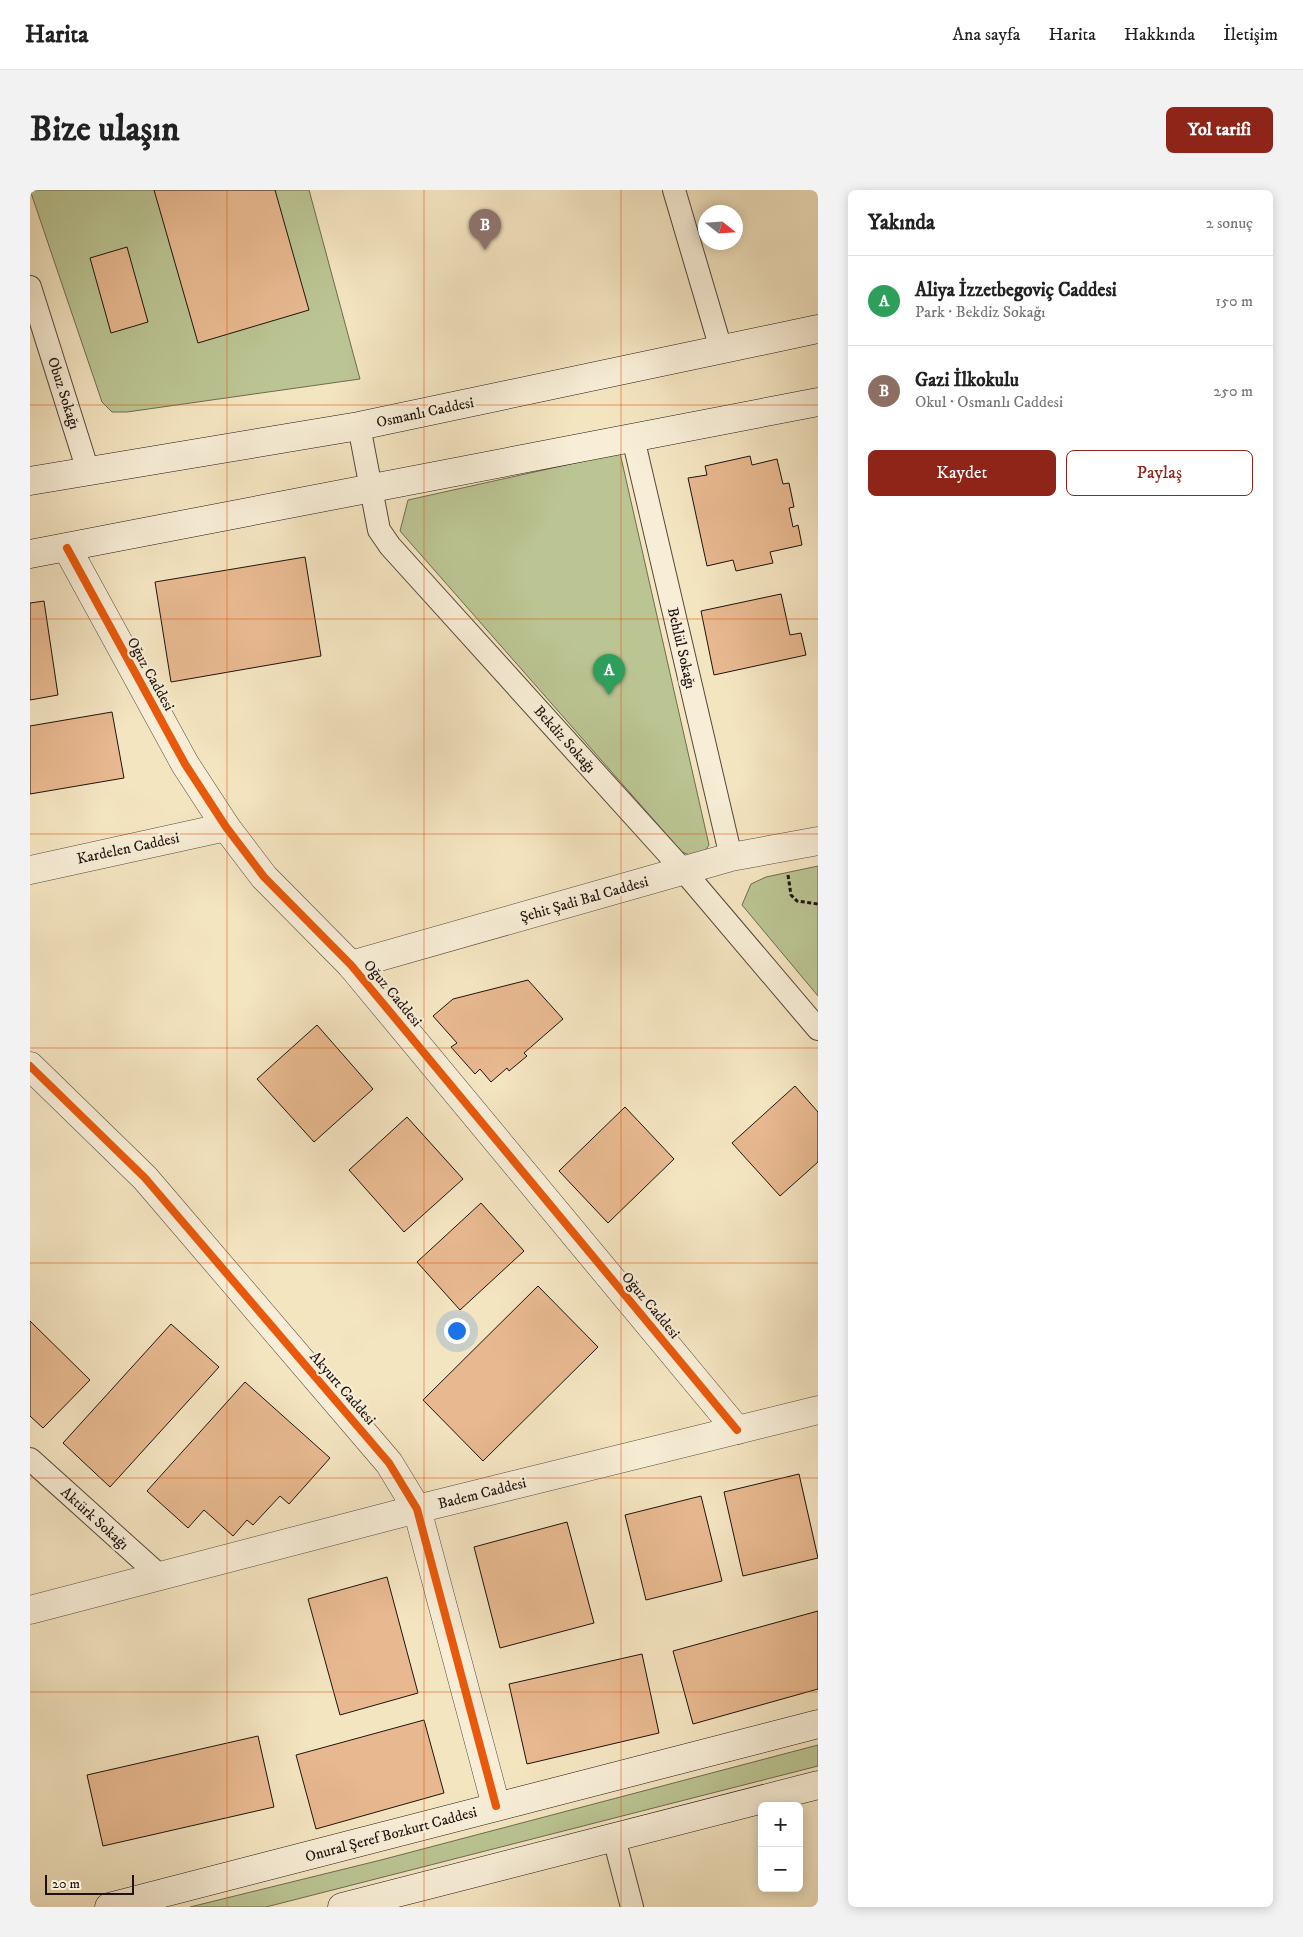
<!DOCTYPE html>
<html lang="tr">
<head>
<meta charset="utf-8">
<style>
  :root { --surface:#fff; --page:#f2f2f2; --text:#222; --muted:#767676; --line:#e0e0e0; --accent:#8f2418 }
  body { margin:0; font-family:"IM FELL DW Pica",serif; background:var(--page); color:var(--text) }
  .controls { position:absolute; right:15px; bottom:15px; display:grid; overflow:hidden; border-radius:8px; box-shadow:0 2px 12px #0003 }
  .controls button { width:45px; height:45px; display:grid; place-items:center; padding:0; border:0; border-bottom:1px solid var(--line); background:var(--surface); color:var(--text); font:25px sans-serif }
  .compass { position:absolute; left:668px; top:15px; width:45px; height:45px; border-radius:50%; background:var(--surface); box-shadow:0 2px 12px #0003; rotate:107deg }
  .scale { position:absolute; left:15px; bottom:12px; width:89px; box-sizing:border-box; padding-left:5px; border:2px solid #1f130f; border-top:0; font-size:14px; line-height:18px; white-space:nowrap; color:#1f130f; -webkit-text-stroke:4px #f8eed7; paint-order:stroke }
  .you { position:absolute; left:426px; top:1140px; width:18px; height:18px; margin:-12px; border:4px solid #fff; border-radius:50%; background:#1a73e8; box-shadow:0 0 0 8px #1a73e833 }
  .badge { display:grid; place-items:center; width:32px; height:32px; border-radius:50%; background:var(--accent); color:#fff; font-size:16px; font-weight:700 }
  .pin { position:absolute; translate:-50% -41px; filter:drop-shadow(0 1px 2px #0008) }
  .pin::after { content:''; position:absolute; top:26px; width:18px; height:15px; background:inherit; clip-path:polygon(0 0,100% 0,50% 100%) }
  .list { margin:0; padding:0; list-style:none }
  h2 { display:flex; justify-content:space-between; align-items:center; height:65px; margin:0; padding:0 20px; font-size:21px }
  h2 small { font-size:16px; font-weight:400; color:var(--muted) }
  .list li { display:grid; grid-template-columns:32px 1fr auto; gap:15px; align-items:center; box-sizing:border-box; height:90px; padding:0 20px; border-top:1px solid var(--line) }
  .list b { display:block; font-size:19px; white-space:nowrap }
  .list p { margin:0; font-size:16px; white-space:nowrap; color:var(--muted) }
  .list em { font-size:16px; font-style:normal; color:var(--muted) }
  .actions { display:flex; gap:10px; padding:15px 20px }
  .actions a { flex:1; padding:11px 0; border:1px solid var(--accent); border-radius:8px; text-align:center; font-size:18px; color:var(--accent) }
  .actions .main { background:var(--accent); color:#fff }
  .map { position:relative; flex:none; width:788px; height:1717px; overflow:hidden; border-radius:8px }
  header { display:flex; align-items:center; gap:30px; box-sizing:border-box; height:70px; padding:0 25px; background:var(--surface); border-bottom:1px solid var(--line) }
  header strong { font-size:24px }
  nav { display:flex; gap:28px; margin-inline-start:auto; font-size:18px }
  .intro { display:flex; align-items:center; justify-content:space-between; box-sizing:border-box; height:120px; padding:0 30px }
  h1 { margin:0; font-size:35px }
  .button { padding:12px 22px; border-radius:8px; background:var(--accent); color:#fff; font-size:18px; font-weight:700 }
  main { display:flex; gap:30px; padding:0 30px }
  aside { flex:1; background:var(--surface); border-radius:8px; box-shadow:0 2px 12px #0003 }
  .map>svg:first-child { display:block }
  .green { fill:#bbc593; stroke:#6d6c51 }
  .building { fill:#e8b990; stroke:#1f130f }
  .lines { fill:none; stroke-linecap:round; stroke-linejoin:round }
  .minor-casing { stroke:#54483c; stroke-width:24 }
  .tertiary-casing { stroke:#54483c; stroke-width:29 }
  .secondary-casing { stroke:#1f130f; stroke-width:29 }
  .path { stroke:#1f130f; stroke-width:3; stroke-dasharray:4 2.5; stroke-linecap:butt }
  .minor { stroke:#f8eed7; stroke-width:22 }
  .tertiary { stroke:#f8eed7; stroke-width:28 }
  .secondary { stroke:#f8eed7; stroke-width:28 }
  .cycleway-casing { stroke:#f8eed7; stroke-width:11 }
  .cycleway { stroke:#e8590c; stroke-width:8 }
  .grid { fill:none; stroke:#de560c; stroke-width:1; stroke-opacity:0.55 }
  .labels { text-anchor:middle; stroke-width:4.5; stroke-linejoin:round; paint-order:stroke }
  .street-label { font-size:15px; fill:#1f130f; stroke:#f8eed7 }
</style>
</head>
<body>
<header>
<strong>Harita</strong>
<nav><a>Ana sayfa</a><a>Harita</a><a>Hakkında</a><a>İletişim</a></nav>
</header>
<div class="intro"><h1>Bize ulaşın</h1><a class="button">Yol tarifi</a></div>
<main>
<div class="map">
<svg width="788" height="1717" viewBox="0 0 788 1717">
  <rect width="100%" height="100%" fill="#f4e5c1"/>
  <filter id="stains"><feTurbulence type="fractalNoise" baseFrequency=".004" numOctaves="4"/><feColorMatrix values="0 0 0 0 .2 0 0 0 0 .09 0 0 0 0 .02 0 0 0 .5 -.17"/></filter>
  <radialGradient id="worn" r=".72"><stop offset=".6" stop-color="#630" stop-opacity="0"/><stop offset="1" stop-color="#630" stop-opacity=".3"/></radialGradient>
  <g class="green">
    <path d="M0,0H279L330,189L97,222H82L72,212Z"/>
    <path d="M590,263L679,655L675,661L662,666L652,662L370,341L378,310Z"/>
    <path d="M788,676V806L712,715L721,694L736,687Z"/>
    <path d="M788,1555V1576L236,1717H160L351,1670Z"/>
  </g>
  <g class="building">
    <path d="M124,0H245L279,120L168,153Z"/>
    <path d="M97,57L118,132L81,143L60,68Z"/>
    <path d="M720,266L722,275L747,269L753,294L759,293L764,317L759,318L763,337L768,335L772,355L740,362L743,373L706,381L703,370L677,376L658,288L677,285L675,276Z"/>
    <path d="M275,367L291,466L141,492L125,392Z"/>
    <path d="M751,404L760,445L771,443L776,465L684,485L671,421Z"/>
    <path d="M14,411L28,505L0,510V413Z"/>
    <path d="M82,522L94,588L0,604V536Z"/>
    <path d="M498,790L533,829L494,863L497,866L479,881L477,878L461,892L450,879L445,884L421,857L427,853L403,826L423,809Z"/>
    <path d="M287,835L343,899L284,952L227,889Z"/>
    <path d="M765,896L788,922V972L750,1006L702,953Z"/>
    <path d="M595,917L644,969L578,1033L529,981Z"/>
    <path d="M377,927L433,989L374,1042L319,980Z"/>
    <path d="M451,1013L494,1061L430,1120L387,1072Z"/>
    <path d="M508,1096L568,1157L453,1271L393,1210Z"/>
    <path d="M0,1131L60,1190L13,1238L0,1226Z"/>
    <path d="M141,1134L189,1177L80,1297L33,1253Z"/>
    <path d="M215,1192L300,1268L259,1314L250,1306L223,1335L217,1330L203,1346L174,1320L158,1338L117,1301Z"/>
    <path d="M769,1284L788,1368L713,1386L694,1302Z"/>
    <path d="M671,1306L692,1391L616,1410L595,1325Z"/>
    <path d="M537,1332L564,1433L470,1458L444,1357Z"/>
    <path d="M357,1387L388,1503L310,1525L278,1409Z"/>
    <path d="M788,1421V1499L663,1534L643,1461Z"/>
    <path d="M612,1464L629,1543L497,1574L479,1494Z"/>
    <path d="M394,1530L414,1603L286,1639L266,1565Z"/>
    <path d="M228,1546L244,1617L73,1656L57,1585Z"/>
  </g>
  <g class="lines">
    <g class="minor-casing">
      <g id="minor">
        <path d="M644,0L691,159"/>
        <path d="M0,97L58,281"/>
        <path d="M329,236L349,340L360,356L653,680L788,839"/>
        <path d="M603,248L701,667"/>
        <path d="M0,1269L130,1386"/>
        <path d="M584,1648L602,1717"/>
      </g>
    </g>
    <g class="tertiary-casing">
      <g id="tertiary">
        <path d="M37,358L155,574L196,637L234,687L321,775L707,1240"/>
        <path d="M0,680L196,637"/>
        <path d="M321,775L701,667L788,651"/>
        <path d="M0,876L115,988L359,1273L387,1319L466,1616"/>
        <path d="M0,1420L387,1319L788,1220"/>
      </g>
    </g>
    <g class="secondary-casing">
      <g id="secondary">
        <path d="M0,291L329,236L788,139"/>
        <path d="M0,364L788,212"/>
        <path d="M79,1717L788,1534"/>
        <path d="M312,1717L788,1595"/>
      </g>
    </g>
    <path class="path" d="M758,685L761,705L767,711L788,714"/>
    <use href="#minor" class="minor"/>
    <use href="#tertiary" class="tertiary"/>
    <use href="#secondary" class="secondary"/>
    <g class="cycleway-casing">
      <g id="cycleway">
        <path d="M37,358L155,574L196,637L234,687L321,775L707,1240"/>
        <path d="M0,876L115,988L359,1273L387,1319L466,1616"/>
      </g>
    </g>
    <use href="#cycleway" class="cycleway"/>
  </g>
  <path class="grid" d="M197,0V1717M394,0V1717M591,0V1717M0,215H788M0,429H788M0,644H788M0,858H788M0,1073H788M0,1288H788M0,1502H788"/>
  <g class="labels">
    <g class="street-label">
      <text transform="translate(34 203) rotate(72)" y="5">Obuz Sokağı</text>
      <text transform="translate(395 222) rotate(-12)" y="5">Osmanlı Caddesi</text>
      <text transform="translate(652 458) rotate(77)" y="5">Behlül Sokağı</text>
      <text transform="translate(121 484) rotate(61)" y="5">Oğuz Caddesi</text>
      <text transform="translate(535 549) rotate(48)" y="5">Bekdiz Sokağı</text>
      <text transform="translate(98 658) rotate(-12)" y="5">Kardelen Caddesi</text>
      <text transform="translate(554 709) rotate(-16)" y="5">Şehit Şadi Bal Caddesi</text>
      <text transform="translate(363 803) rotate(50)" y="5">Oğuz Caddesi</text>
      <text transform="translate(621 1115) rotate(50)" y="5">Oğuz Caddesi</text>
      <text transform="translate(313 1198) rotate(49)" y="5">Akyurt Caddesi</text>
      <text transform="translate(452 1303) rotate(-14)" y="5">Badem Caddesi</text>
      <text transform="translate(65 1328) rotate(42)" y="5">Aktürk Sokağı</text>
      <text transform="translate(361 1644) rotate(-15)" y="5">Onural Şeref Bozkurt Caddesi</text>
    </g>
  </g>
  <rect width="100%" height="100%" filter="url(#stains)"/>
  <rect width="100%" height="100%" fill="url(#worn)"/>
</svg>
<div class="controls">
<button>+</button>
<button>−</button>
</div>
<svg class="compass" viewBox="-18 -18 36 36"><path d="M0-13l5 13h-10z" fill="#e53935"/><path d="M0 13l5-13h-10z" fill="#767676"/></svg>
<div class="scale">20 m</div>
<div class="you"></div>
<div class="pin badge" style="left:579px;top:505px;background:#2e9e5b">A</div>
<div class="pin badge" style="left:455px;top:60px;background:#8d6e63">B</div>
</div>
<aside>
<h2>Yakında<small>2 sonuç</small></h2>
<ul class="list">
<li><span class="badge" style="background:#2e9e5b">A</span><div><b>Aliya İzzetbegoviç Caddesi</b><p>Park · Bekdiz Sokağı</p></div><em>150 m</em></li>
<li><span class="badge" style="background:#8d6e63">B</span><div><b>Gazi İlkokulu</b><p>Okul · Osmanlı Caddesi</p></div><em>250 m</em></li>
</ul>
<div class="actions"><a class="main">Kaydet</a><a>Paylaş</a></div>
</aside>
</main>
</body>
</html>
